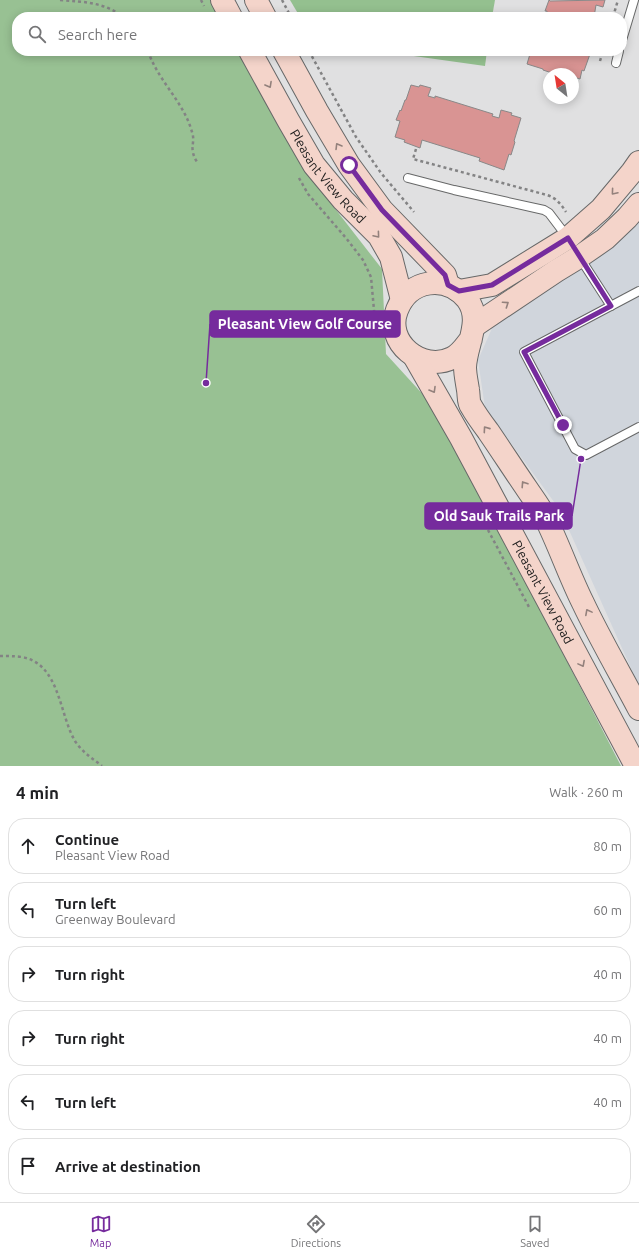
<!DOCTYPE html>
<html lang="en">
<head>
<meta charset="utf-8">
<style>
  :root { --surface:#fff; --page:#f2f2f2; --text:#202124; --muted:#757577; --line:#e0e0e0; --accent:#762b9d }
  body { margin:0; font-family:Ubuntu,sans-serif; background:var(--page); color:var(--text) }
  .compass { position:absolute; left:543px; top:68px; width:36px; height:36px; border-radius:50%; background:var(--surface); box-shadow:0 2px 10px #0003; rotate:330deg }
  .stop { position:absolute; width:12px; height:12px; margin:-9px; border:3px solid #762b9d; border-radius:50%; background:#fff }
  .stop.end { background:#762b9d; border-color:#fff; box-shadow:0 1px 4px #0008 }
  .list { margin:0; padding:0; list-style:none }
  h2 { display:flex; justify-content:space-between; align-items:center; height:52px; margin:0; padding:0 16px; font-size:17px }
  h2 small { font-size:13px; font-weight:400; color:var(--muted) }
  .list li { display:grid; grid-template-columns:26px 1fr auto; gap:12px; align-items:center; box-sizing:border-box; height:56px; margin:0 8px 8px; padding:0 8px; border:1px solid var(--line); border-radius:16px }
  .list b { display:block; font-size:15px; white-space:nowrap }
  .list p { margin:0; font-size:13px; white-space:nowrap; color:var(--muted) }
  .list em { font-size:13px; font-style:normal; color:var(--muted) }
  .icon { flex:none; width:22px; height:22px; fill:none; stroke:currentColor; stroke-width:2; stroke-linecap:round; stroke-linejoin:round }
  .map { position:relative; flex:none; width:639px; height:766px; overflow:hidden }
  .search { position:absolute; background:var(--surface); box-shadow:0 2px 10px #0003; left:12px; right:12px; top:12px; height:44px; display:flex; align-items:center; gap:10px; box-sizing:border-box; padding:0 14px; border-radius:16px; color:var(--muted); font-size:15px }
  .sheet { height:436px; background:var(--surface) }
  nav { display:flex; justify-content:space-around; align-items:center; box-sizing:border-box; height:56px; border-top:1px solid var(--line); background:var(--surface); font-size:11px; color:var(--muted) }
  nav a { display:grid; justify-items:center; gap:2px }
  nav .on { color:var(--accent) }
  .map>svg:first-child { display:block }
  .built { fill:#d0d5dc }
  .green { fill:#98c193 }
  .forest { fill:#94c08f }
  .building { fill:#d99493; stroke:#898888 }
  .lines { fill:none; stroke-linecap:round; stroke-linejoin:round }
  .lane-casing { stroke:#676868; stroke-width:10 }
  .secondary-casing { stroke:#676868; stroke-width:24 }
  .path { stroke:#838384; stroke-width:2.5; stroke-dasharray:3 3; stroke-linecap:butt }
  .lane { stroke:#fff; stroke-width:8 }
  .secondary { stroke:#f4d4ca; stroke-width:22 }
  .oneway { stroke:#93817c }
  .route { stroke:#762b9d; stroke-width:5 }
  .labels { text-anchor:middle; stroke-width:3.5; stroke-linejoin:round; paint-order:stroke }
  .street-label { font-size:13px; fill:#1c1c1c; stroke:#fff }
  .leader { fill:none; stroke:#762b9d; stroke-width:1.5 }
  .callout-dot { fill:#762b9d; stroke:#fff; stroke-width:1.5 }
  .callout { fill:#762b9d; stroke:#762b9d; stroke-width:1.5 }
  .callout-label { font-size:14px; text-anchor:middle; font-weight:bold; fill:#fff }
</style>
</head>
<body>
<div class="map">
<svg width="639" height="766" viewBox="0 0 639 766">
  <rect width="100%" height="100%" fill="#e0e0e1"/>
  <path class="built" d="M639,204V686L560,510L485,408L478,360L501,308Z"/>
  <path class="green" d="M0,0H210L220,17H17V51H239L312,179L382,269L386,354L438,411L621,766H0Z"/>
  <g class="forest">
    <path d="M290,0H495L492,17H300Z"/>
    <path d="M378,51H487L485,66Z"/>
  </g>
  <g class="building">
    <path d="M549,0L550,1L605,0L603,7L596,5L594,17H546L547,11H545Z"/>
    <path d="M529,51H583V52L590,54L584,71L582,70L580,79L573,77V74H551L552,73L543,70V69L527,64L530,54L528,53Z"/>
    <path d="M411,85L419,87L420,85L431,88L428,96L435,98V96L493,114L492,116L499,118L501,110L512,113L511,115L521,118L514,141L515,142L511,155L509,154L504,170L479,161L480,158L422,140L420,148L404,142L405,140L395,137L400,121L396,120L400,110L401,111L405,100H406Z"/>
  </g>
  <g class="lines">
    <g class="lane-casing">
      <g id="lane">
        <path d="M622,40L634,0"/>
        <path d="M616,63L619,51"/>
        <path d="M408,178L454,190L544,210L549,213L568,238"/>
        <path d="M580,258L611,306"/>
        <path d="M639,291L524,352L575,449L586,455L639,427"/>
      </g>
    </g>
    <g class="secondary-casing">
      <g id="secondary">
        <path d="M222,0L231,17"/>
        <path d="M256,0L265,17"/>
        <path id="s1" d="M250,51L288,120L314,165L343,200L379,236L391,257L402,300"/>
        <path d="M284,51L317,111L349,165L382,210L445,275L448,285"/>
        <path d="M459,291L492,285L568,238L601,209L632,172L639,162"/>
        <path d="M474,326L556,271L579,257L605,239L627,218L639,204"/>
        <path d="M471,339C465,346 461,354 452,358C422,373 384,342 397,310C409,279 446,274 467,299C483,320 466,344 465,367C465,374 467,383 468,390C469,395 468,402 471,406C476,415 482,423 488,431C501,450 514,470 527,489C533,498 540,507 545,517C559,545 569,575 583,603C600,639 620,673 639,709"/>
        <path id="s2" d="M414,356L461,438L636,766"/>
      </g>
    </g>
    <g class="path">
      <path d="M60,0C85,2 103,2 124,17"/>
      <path d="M201,0L204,6"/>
      <path d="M282,0L291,17"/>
      <path d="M613,17L618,0"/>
      <path d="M148,51C158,81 184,102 192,132C196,144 188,147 197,162"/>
      <path d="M309,51L356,137L381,173L414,212"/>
      <path d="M600,61L603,51"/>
      <path d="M416,149L413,159L547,195C556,198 561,204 566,212"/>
      <path d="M299,178L308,194L346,238L363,260L371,277L375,321"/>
      <path d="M488,530L529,607"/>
      <path d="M0,656C7,656 14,656 22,657C60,664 59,714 75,741C82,752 92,758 102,766"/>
    </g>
    <use href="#lane" class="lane"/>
    <use href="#secondary" class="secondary"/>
  </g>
  <defs><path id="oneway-chevron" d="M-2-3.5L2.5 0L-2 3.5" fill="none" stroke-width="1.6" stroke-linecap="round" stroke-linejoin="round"/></defs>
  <g class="oneway">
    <use href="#oneway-chevron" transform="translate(269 85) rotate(61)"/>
    <use href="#oneway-chevron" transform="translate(338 146) rotate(-121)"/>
    <use href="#oneway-chevron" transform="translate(614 192) rotate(130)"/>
    <use href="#oneway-chevron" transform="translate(377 235) rotate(50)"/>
    <use href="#oneway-chevron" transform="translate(506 304) rotate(-34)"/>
    <use href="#oneway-chevron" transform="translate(433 390) rotate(60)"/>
    <use href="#oneway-chevron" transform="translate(486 429) rotate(-125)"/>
    <use href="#oneway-chevron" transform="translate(524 484) rotate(-123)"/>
    <use href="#oneway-chevron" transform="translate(588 612) rotate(-118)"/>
    <use href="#oneway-chevron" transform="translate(582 664) rotate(62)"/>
  </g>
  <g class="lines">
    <path class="route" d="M349,165L382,210L445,275L448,285L459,291L492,285L568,238L611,306L524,352L563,425"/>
  </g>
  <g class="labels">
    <g class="street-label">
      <text dy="5" stroke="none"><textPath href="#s1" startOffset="148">Pleasant View Road</textPath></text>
      <text dy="5" stroke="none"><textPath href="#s2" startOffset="269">Pleasant View Road</textPath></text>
    </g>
  </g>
  <path class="leader" d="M206 383L210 324M581 459L572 516"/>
  <g class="callout-dot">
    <circle cx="206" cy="383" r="4"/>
    <circle cx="581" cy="459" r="4"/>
  </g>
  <g class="callout">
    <rect x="210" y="311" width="190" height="26" rx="4"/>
    <rect x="425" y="503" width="147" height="26" rx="4"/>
  </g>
  <g class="callout-label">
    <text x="305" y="329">Pleasant View Golf Course</text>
    <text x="499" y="521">Old Sauk Trails Park</text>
  </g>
</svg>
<svg class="compass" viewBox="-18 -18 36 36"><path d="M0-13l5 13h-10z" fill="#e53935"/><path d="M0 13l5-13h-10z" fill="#757577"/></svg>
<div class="stop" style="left:349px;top:165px"></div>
<div class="stop end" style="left:563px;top:425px"></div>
<div class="search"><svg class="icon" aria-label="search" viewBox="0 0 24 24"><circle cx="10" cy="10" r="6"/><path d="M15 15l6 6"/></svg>Search here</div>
</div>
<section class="sheet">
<h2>4 min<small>Walk · 260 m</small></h2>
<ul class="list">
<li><svg class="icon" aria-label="ahead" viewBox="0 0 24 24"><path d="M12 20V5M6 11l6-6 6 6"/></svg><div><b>Continue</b><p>Pleasant View Road</p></div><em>80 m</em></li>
<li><svg class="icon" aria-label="left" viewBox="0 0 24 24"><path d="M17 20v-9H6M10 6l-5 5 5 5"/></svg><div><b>Turn left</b><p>Greenway Boulevard</p></div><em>60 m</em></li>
<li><svg class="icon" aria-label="right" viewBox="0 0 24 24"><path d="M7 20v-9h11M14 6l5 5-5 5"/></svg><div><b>Turn right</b></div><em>40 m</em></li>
<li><svg class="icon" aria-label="right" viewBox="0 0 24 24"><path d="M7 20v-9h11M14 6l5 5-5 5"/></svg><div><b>Turn right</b></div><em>40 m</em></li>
<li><svg class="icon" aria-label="left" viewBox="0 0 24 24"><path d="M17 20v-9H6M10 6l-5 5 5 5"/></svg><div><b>Turn left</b></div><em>40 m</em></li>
<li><svg class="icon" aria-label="arrive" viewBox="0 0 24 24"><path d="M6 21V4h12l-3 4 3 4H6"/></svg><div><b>Arrive at destination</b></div></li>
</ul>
</section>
<nav>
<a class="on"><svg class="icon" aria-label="map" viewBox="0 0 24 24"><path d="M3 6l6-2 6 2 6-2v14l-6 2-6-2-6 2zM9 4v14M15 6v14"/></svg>Map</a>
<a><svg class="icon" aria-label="directions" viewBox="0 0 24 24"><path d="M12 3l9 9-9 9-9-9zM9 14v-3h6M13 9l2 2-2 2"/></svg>Directions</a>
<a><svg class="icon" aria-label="saved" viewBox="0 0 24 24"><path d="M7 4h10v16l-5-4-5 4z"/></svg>Saved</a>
</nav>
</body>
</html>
